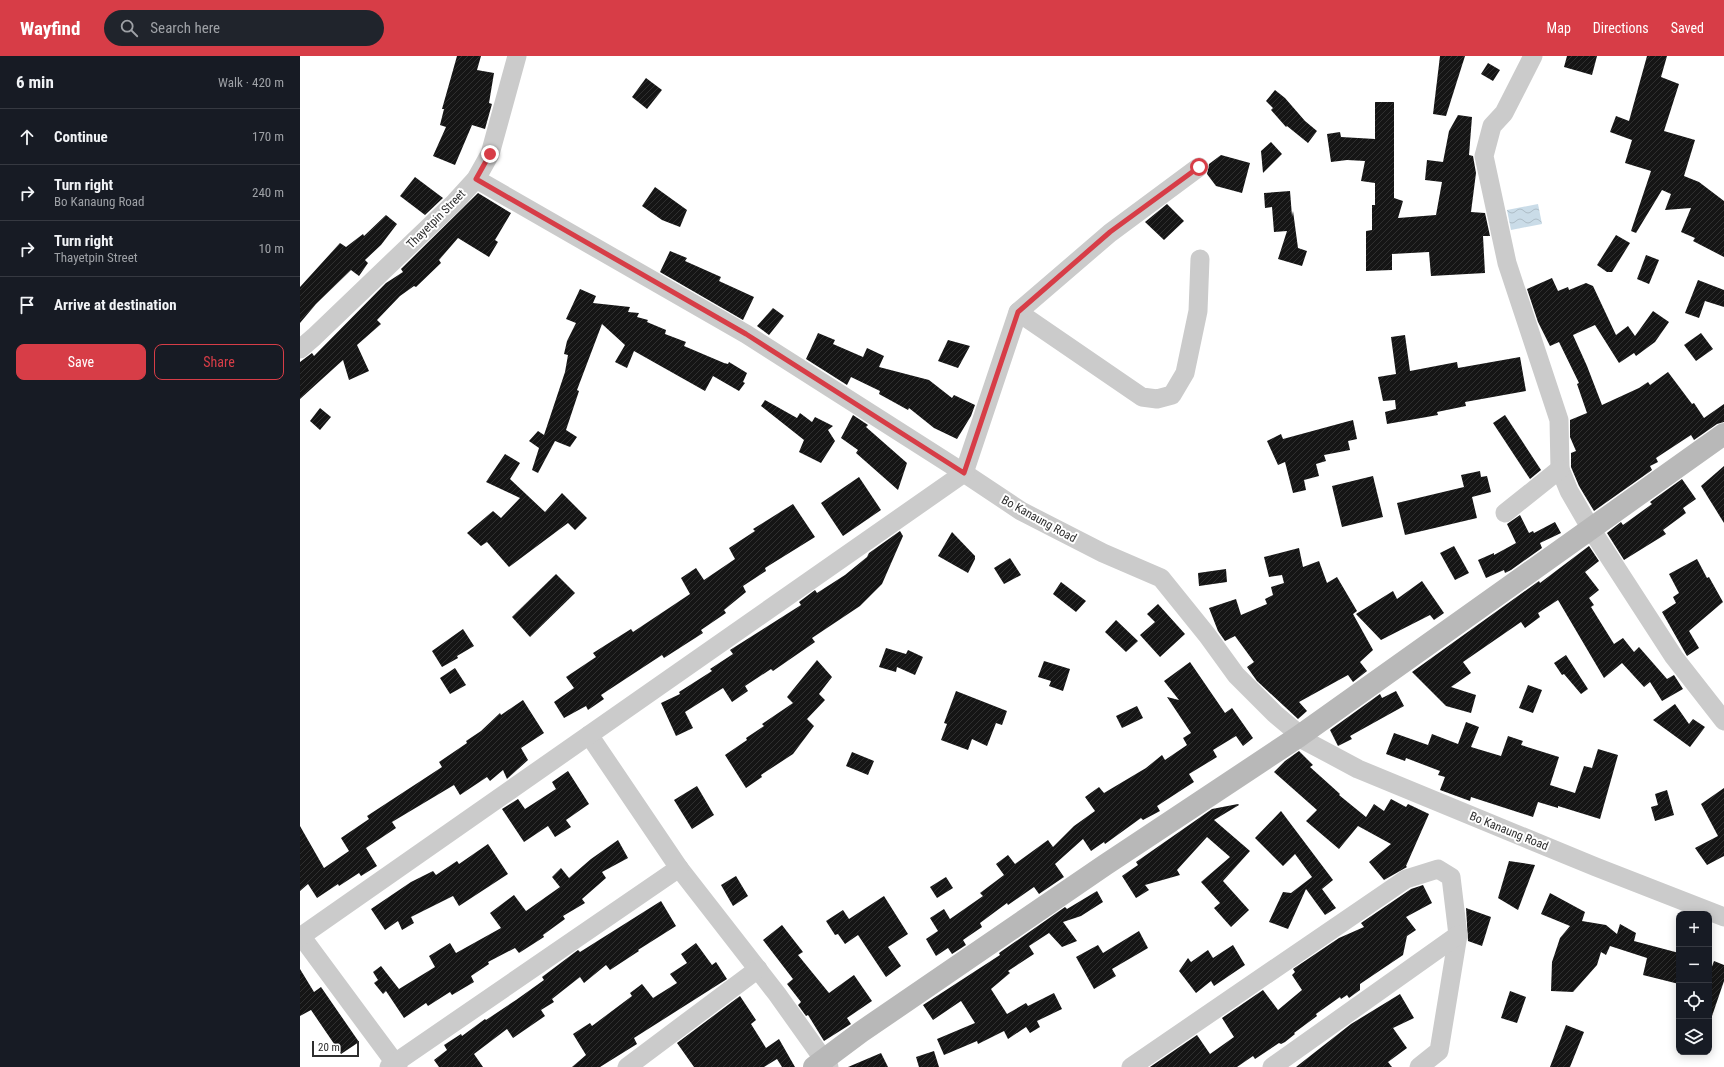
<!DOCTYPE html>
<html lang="en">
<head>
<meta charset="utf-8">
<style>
  :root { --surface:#171b24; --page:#20242c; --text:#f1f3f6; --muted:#9ea1a6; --line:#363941; --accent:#d73d47 }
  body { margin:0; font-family:"Roboto Condensed",sans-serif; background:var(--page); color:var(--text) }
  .controls { position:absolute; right:12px; bottom:12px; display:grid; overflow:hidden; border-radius:8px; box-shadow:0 2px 10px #0003 }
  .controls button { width:36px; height:36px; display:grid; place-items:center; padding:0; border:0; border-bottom:1px solid var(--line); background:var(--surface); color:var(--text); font:20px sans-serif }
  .scale { position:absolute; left:12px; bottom:10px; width:47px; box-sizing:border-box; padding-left:4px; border:2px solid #2e2e2e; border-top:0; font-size:11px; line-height:14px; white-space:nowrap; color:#2e2e2e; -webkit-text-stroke:3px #fff; paint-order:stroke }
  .stop { position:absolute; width:12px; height:12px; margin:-9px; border:3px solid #d73d47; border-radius:50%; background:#fff }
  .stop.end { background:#d73d47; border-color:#fff; box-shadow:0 1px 4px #0008 }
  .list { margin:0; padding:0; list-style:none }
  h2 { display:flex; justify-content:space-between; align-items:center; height:52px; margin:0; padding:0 16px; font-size:17px }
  h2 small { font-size:13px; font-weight:400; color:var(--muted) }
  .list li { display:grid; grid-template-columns:26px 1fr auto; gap:12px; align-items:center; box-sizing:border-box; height:56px; padding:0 16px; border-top:1px solid var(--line) }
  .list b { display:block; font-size:15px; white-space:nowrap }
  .list p { margin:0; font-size:13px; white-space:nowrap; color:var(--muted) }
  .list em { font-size:13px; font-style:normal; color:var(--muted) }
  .actions { display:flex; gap:8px; padding:12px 16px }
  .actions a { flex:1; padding:9px 0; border:1px solid var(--accent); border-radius:8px; text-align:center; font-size:14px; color:var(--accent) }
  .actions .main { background:var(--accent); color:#fff }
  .icon { flex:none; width:22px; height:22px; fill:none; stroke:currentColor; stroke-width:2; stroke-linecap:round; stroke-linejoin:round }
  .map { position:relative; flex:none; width:1424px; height:1011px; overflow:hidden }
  header { display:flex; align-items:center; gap:24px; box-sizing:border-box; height:56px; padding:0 20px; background:var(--accent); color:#fff }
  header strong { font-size:19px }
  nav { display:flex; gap:22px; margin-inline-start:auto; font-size:14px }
  .search { width:280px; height:36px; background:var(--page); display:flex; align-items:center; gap:10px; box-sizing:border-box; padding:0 14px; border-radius:22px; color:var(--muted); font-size:15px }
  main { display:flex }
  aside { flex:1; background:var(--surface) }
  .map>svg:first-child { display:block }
  .water { fill:url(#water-waves) }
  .building { fill:url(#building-hatch) }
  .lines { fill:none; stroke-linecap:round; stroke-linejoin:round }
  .street { stroke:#cbcbcb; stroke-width:19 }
  .secondary { stroke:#b8b8b8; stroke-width:22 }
  .route { stroke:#d73d47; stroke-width:5 }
  .labels { text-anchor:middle; stroke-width:4; stroke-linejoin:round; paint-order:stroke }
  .street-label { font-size:12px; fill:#2e2e2e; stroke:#fff }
</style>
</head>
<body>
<header>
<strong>Wayfind</strong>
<div class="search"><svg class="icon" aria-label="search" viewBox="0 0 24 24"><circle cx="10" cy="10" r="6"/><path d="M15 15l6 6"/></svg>Search here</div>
<nav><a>Map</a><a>Directions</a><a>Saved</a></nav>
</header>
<main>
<aside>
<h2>6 min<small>Walk · 420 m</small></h2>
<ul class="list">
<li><svg class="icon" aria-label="ahead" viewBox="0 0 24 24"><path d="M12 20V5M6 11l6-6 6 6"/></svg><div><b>Continue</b></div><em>170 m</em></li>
<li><svg class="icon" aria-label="right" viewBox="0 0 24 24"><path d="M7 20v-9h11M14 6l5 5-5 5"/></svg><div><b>Turn right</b><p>Bo Kanaung Road</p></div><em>240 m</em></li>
<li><svg class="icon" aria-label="right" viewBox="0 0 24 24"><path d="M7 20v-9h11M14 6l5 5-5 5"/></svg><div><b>Turn right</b><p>Thayetpin Street</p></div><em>10 m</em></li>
<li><svg class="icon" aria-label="arrive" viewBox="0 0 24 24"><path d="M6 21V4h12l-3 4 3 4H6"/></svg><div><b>Arrive at destination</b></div></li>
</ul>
<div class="actions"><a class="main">Save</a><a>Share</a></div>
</aside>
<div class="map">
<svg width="1424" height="1011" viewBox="0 0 1424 1011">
  <defs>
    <pattern id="water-waves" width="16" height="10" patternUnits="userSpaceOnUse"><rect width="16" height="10" fill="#cadce8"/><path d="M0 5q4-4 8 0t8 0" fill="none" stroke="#aebdc7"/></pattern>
    <pattern id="building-hatch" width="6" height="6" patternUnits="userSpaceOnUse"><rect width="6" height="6" fill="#151515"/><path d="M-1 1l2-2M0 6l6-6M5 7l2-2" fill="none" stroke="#2f2f2f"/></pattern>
  </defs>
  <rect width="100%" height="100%" fill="#fff"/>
  <path class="water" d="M1238,148L1242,168L1211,174L1207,154Z"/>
  <g class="building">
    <path d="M157,0H181L177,14L194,17L189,47L192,48L185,73L172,69L155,109L133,100L146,71L140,69L144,53H142Z"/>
    <path d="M1140,0H1165L1146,60L1133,58Z"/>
    <path d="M1267,0H1297L1292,19L1264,11Z"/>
    <path d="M1347,0H1367L1361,21L1379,28L1364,75L1395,84L1384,120L1399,126L1424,145V201L1393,185L1395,182L1381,176L1391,152L1365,154L1371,138L1362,134L1336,177L1331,175L1351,115L1325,107L1332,84L1310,76L1316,60L1329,65Z"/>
    <path d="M1188,7L1200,14L1193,25L1181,18Z"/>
    <path d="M346,22L362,34L347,53L332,41Z"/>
    <path d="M975,34L985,42L1005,65L1017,75L1008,87L987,70L986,71L971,54L973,52L966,45Z"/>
    <path d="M1075,46H1094V142L1103,145L1098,162L1136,159L1142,126L1125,124L1127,104L1143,106L1149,75L1158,59L1172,61L1169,99L1173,100L1176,117L1171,156L1185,157L1190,180H1183L1185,217L1131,220L1129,196L1092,198V214L1066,215V175L1072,174V149H1075V127L1061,125L1065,105L1047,104L1031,106L1027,78L1040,76L1041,81L1075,83Z"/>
    <path d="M971,86L982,98L963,117L961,95Z"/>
    <path d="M921,99L950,107L942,137L916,130L907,118L909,108Z"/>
    <path d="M115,121L143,142L125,159L100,140Z"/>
    <path d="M355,131L387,154L380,171L362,164L342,150Z"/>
    <path d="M990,135L992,160L993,155L998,192L1007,195L1002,210L978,203L987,175L974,176L972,151L965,152L964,137Z"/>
    <path d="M178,137L211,157L195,184L198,186L189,201L158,182L139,204L141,207L116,231L114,230L100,240L77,264L81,268L57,289L69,315L49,324L43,304L0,343V306L12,297L14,300L86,227L103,216L101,213Z"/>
    <path d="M867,148L884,165L864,184L845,166Z"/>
    <path d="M86,159L97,168L81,189L65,204L68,207L59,220L51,214L16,248L0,267V231L40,187L46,191L63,178L64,180Z"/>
    <path d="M1316,179L1330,187L1312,216H1307L1297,209Z"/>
    <path d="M370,195L387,202L385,205L421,221L419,225L454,241L443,264L360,216Z"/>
    <path d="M1346,199L1359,204L1349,228L1337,223Z"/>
    <path d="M1252,222L1258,235L1268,231L1269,234L1286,227L1293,230L1316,279L1328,270L1335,280L1353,255L1369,266L1355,286L1336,300L1334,297L1319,307L1295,269L1273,279L1287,310L1302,349L1339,332L1348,326L1350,329L1368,316L1392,348L1394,347L1404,362L1424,348V366L1417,368L1394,384L1391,379L1356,402L1358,406L1350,410L1352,414L1294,455L1279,430L1271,411V397L1276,395L1270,381V364L1287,357L1277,328L1279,327L1259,286L1250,290L1238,266L1227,233Z"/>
    <path d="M1398,224L1424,234V251L1405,245L1399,262L1385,257Z"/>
    <path d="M280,233L296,240L293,247L330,251L328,256L339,257L337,261L348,264L347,266L366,274L365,278L386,286L384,290L424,307L423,309L424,307L428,308L429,306L447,317L443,326L445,327L439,335L413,320L405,335L334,295L327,312L315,306L325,289L302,268L277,334L279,335L266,374L277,381L270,391L255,385L238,417L232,414L239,392L229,385L238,375L244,379L265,316L268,299L264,298L267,285L276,267L266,263Z"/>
    <path d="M473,252L484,260L469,279L457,270Z"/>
    <path d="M518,277L535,284L533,288L563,301L567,292L584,300L579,311L629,324L652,342L654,339L675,349L671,360L657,383L634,372L609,352L608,354L579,338L580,335L551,321L547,329L506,303Z"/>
    <path d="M1401,277L1413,293L1396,305L1384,289Z"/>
    <path d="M1105,279L1110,315L1157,306L1158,312L1220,301L1226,335L1165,346L1166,350L1137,356L1138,359L1087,368L1085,356L1096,353L1095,344L1083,345L1078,321L1096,318L1091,281Z"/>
    <path d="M648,284L670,290L658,312L638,305Z"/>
    <path d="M465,344L497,362L500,357L512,366L515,361L533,370L528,374L535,385L521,407L499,396L504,384L461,350Z"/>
    <path d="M20,352L31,361L20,374L10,365Z"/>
    <path d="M553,359L568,369L566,371L607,407L598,434L556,397L558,394L541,382Z"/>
    <path d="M1205,359L1241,414L1230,423L1193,367Z"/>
    <path d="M1053,364L1057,383L1048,385L1050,394L1024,399L1026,405L1016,408L1019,420L1004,424L1006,434L993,437L985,406L978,409L967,385L981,378L983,383Z"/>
    <path d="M205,398L220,407L210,423L245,456L262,437L287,462L275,474L268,467L209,511L187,486L181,490L167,477L193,455L201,462L220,442L186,426Z"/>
    <path d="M1424,410V467L1401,430Z"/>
    <path d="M1180,415L1181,421L1187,420L1191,436L1172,441L1177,462L1105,479L1097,447L1164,431L1161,419Z"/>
    <path d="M1073,420L1083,461L1042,471L1032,430Z"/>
    <path d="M559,421L581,454L543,480L521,447Z"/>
    <path d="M1382,423L1396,443L1383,452L1386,457L1363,474L1366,478L1324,504L1307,477L1321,466L1323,469L1352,448L1350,446Z"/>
    <path d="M493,448L515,481L465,512L466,515L443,530L446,536L424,554L426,557L401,574L403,577L364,602L362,599L336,616L301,639L304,643L288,654L286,650L264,662L254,646L274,632L266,621L296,601L293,597L331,573L333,576L390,538L381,522L396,512L404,524L435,503L429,492L455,475L453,473Z"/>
    <path d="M1220,459L1229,477L1233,475L1234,477L1255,466L1261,477L1240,487L1242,492L1211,514L1205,517L1204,514L1186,522L1178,504L1194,497V499L1216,487L1207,468Z"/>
    <path d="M600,475L603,480L582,528L560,550L512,582L515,586L473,615L471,613L445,630L448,635L432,646L423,632L385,656L393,672L376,680L361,647L380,638L379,636L412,615L410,613L433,598L430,594L501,549L499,546L515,534L517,537L545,519L567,501L569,497Z"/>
    <path d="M652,476L675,500V503L668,517L638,500Z"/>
    <path d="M1154,490L1169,517L1155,524L1140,497Z"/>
    <path d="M1289,490L1299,505L1285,516L1299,534L1289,542L1294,549L1291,551L1314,588L1323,582L1334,596L1339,591L1367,623L1374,619L1383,633L1362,645L1350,626L1344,631L1322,607L1304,622L1258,544L1238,557L1240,561L1225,572L1221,566L1163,606L1171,617L1151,631L1176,639L1171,657L1146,650L1112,616L1239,525L1240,527Z"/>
    <path d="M999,492L1003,511L1019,505L1027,527L1037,521L1057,555L1053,558L1073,594L1060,606L1067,615L1053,626L1048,619L999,646L1007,655L998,663L957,625L947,611L954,606L935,580L925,585L918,575L909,552L936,543L941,559L967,548L965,543L973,539L971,531L984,527L982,519L969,521L964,501Z"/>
    <path d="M710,502L721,519L704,528L694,512Z"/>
    <path d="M1397,503L1407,522L1409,521L1423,546L1389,575L1399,592L1387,600L1362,556L1376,547L1373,541L1379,537L1369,518Z"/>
    <path d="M926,513L927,526L899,530L898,517Z"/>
    <path d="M256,518L275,537L230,581L212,561Z"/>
    <path d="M1122,525L1144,557L1134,564L1130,559L1081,584L1056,558L1093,535L1097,543Z"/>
    <path d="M761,526L786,545L776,556L753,538Z"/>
    <path d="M858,548L885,578L860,601L840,579L855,566L847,558Z"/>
    <path d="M816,564L838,585L826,596L805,576Z"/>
    <path d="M163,573L174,590L157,600L158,602L142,611L132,595Z"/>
    <path d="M586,592L606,598L608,594L623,601L615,619L597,611L596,616L579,611Z"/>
    <path d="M1266,599L1288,633L1281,638L1264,618L1262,619L1254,607Z"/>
    <path d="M517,604L532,621L519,638L525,644L507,663L514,670L493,698L461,719L462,721L446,732L425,699L447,684L446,682L464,670L462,668L493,647L487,641Z"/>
    <path d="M744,605L770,613L763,635L749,630L751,625L738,621Z"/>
    <path d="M890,606L925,657L932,652L953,682L943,690L936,680L913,694L917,701L889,718L894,726L857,750L860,755L843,764L841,762L805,788L804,786L791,795L783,783L755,808L764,821L739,838L734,831L708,849L707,847L680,867L682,871L663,884L666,889L652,898L648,892L636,900L626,883L638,875L630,862L644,853L650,863L683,840L680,837L704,819L696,808L708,799L715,808L748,784L753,791L774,770L795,755L785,741L799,731L804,737L846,712L862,699L865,704L887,689L883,682L891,677L867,641L879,644L864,625Z"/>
    <path d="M155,612L166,629L150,638L140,622Z"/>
    <path d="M1228,629L1242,634L1233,657L1219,652Z"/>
    <path d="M656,635L707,655L702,669L696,667L687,690L672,683L668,694L641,684L647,668L644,667Z"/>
    <path d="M1096,635L1104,650L1050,680L1052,683L1038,690L1030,674L1080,638L1082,642Z"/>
    <path d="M223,644L244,677L221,692L228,704L208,722L207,723L203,714L190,725L187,721L160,739L154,729L92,766L96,772L66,792L77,810L61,820L59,817L39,830L38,828L17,842L8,828L0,835V770L24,812L49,795L41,782L69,763L67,760L142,711L139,706L167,687L166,685L181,675L200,657L201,659Z"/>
    <path d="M1375,648L1389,668L1393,663L1405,671L1390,691L1353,664Z"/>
    <path d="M837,650L843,662L822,672L816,660Z"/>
    <path d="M1166,666L1179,671L1171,691L1201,700L1208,680L1223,685L1221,689L1259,701L1250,729L1275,737L1284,710L1292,712L1298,693L1318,699L1300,763L1258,750V752L1238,746L1233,761L1171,741L1170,745L1140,734L1145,721L1138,719L1140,715L1106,702L1105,705L1086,698L1094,677L1128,689L1132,678L1158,688Z"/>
    <path d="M999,695L1013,709L1010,711L1040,738L1039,739L1066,761L1074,748L1084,755L1091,743L1106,751L1108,748L1129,758L1106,810L1107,811L1084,824L1069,806L1091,788L1058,770L1039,793L1006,765L1017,754L974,716L985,705Z"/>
    <path d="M552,696L574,705L568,719L546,710Z"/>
    <path d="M268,715L289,748L266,764L271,771L255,781L248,770L224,786L202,753L218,743L225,753L256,733L252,726Z"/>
    <path d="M397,730L414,759L392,773L374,744Z"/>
    <path d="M1424,732V800L1407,809L1395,792L1418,780L1401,748Z"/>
    <path d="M1367,734L1374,759L1355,765L1351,751L1358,749L1355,738Z"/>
    <path d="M938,748L939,749L914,764L950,795L923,825L949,854L931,871L914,852L920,847L901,826L930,801L907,781L877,814L880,819L845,829L849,834L836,842L822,820L838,809L836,806L912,753Z"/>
    <path d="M981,755L1033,824L1022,833L1036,852L1025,859L1006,833L988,873L969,866L983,836L991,837L1012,821L995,798L983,810L955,782Z"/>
    <path d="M318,784L328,802L302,816L306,822L282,843L285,847L263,860L265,863L243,879L244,881L219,897L215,892L188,906L189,908L171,920L174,926L152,939L150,936L128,950L126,947L104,962L86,935L83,938L74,927L78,924L73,916L81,910L99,933L135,911L129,900L150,887L156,897L201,872L190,857L214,839L226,855L260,831L252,821L261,812L269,822L291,803Z"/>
    <path d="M188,788L208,818L159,850L153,840L111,861L114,867L102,874L98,865L85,874L71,853L111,826L133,815L136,819L157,805L159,808Z"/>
    <path d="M1209,805L1235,809L1218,854L1198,842Z"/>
    <path d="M436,820L448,840L433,850L421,829Z"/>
    <path d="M646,821L653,832L637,842L630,831Z"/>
    <path d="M1123,829L1132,847L1106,861L1116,874L1107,880L1103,899L1060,928V934L1049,942L1047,939L1041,943L1040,941L1016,958L1017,960L994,977L995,978L985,986L981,988L979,987L955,1003L953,1000L937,1011H850L897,979L910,998L934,981L922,962L963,934L978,954L1002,934L992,919L995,916L993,913L1039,882L1064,871L1061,867L1111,833Z"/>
    <path d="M797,835L803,846L781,860L763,866L777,885L762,891L749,877L729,890L734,898L708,915L710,917L691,933L707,958L726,947L728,950L754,937L762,953L737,965L740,971L730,977L726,971L708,983L704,975L678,988L677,985L644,999L637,983L675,967L661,945L633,964L623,949L700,899L699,897L765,851L767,853Z"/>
    <path d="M1250,837L1285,856L1282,865L1306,869L1317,878L1320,868L1336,877L1334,885L1379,897V928L1343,919L1347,902L1310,890L1306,899L1301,896L1297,909L1273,936L1251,935L1252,906L1260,882L1270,870L1241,858Z"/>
    <path d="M584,840L608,878L588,891L601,910L586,921L558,879L545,888L538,878L535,879L526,865L543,854L549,863Z"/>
    <path d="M361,845L376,870L338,894L339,895L310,914L306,909L284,927L280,921L252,943L254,946L241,954L245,960L213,982L207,973L174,998L183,1011H139L134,1004L147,994L144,989L161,978L162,980L185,963L186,964L216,944L244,924L242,921L278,894L280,896Z"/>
    <path d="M1166,852L1191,861L1182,890L1168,885Z"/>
    <path d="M482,869L503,896L498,899L529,937L554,919L572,945L547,962L551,968L524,985L508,959L506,960L498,949L501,946L487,928L493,923L463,884Z"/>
    <path d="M839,875L848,892L812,913L816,920L794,933L776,901L798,889L803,897Z"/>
    <path d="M396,887L412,909L416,906L427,923L334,982L337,988L300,1011H272L286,999L273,978L290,967L292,970L332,940L330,937L342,928L353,942L377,927L370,918L387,907L381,898Z"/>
    <path d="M933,889L945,909L914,930L911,925L896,937L879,915L888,902L891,906L908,894L913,902Z"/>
    <path d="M1414,905L1424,909V925L1411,963H1409V919Z"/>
    <path d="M0,913L14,936L21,931L59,986L41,998L11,954L0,960Z"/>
    <path d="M1210,935L1226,941L1217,967L1201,962Z"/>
    <path d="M1100,938L1114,962L1093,972L1107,992L1088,1006L1092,1011H996L1051,968Z"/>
    <path d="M440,940L456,964L451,968L466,992L479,983L495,1011H482L477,1003L464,1011H394L377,987Z"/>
    <path d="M1266,969L1284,976L1270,1011H1250Z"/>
    <path d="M634,995L639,1011H619L616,1001Z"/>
    <path d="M581,997L588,1011H548Z"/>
  </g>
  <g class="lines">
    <g class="street">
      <path d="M1233,0L1204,57L1192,70L1184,100L1207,207L1259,364L1260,413L1269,435L1291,473L1374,601L1424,665"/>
      <path d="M176,123L446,278L664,417L721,455L803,497L861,522L907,579L936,619L975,658L1000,679"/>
      <path d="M718,256L842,341L857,343L872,339L885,317L898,255L900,203"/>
      <path d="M0,293L14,281L155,146L176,123L190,98L217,0"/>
      <path d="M1205,457L1260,413"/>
      <path d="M289,679L379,812L477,938L529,1011"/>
      <path d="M998,681L1058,713L1296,811L1424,861"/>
      <path d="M1,880L98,1011"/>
      <path d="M0,881L664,417L718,256L810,177L899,111"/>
      <path d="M89,1011L379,812"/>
      <path d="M327,1011L458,913"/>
      <path d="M831,1011L1106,823L1138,813L1151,821L1158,879L1139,995L1119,1011"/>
      <path d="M972,1011L1158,879"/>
    </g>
    <path class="secondary" d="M514,1011L561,976L805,809L998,681L1424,378"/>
  </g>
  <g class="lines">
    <path class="route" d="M190,98L176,123L446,278L664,417L718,256L810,176L899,111"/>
  </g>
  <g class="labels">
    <g class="street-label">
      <text transform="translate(136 163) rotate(-45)" y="4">Thayetpin Street</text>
      <text transform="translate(739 463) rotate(29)" y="4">Bo Kanaung Road</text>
      <text transform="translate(1209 775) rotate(22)" y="4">Bo Kanaung Road</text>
    </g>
  </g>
</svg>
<div class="controls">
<button>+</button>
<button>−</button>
<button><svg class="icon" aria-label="locate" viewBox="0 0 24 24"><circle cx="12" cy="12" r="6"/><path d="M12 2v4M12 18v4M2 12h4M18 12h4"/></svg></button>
<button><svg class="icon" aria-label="layers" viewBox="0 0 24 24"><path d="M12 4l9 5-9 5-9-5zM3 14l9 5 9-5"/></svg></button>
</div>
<div class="scale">20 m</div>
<div class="stop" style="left:899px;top:111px"></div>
<div class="stop end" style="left:190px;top:98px"></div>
</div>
</main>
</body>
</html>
